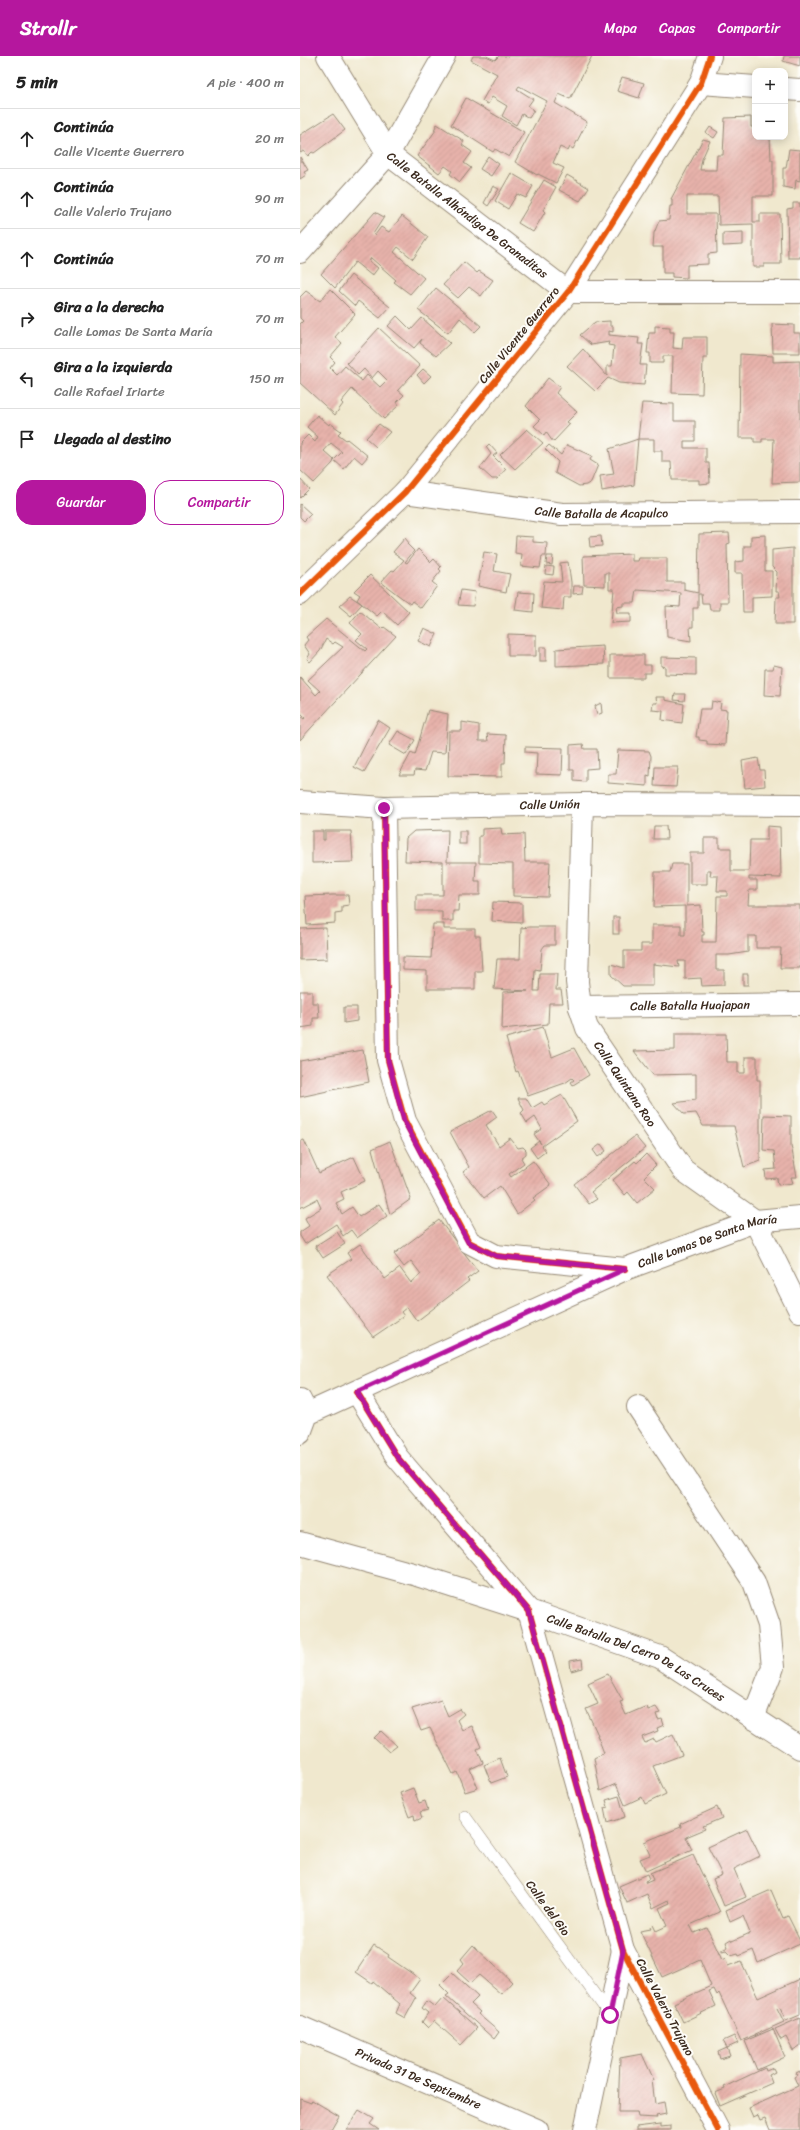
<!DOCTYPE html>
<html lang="es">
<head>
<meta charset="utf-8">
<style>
  :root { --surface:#fff; --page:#f6f6f6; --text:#222; --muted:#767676; --line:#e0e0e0; --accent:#b5179e }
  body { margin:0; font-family:Sriracha,sans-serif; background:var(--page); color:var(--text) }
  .controls { position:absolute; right:12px; top:12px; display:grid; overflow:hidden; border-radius:8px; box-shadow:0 2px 10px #0003 }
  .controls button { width:36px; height:36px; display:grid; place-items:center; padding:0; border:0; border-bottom:1px solid var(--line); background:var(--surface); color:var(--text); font:20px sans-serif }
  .stop { position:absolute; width:12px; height:12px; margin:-9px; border:3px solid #b5179e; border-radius:50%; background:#fff }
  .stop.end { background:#b5179e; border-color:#fff; box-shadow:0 1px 4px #0008 }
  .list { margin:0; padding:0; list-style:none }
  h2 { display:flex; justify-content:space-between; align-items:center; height:52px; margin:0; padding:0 16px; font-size:17px }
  h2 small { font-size:13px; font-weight:400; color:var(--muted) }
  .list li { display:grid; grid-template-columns:26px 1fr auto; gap:12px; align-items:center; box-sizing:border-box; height:60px; padding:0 16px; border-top:1px solid var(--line) }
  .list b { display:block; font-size:15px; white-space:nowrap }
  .list p { margin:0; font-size:13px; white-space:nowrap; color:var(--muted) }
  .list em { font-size:13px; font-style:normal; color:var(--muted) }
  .actions { display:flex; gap:8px; padding:12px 16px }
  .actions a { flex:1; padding:9px 0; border:1px solid var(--accent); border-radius:16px; text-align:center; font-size:14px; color:var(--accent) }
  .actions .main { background:var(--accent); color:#fff }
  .icon { flex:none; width:22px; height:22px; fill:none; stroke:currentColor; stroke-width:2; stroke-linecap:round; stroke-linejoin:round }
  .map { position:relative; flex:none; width:500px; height:2074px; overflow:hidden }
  header { display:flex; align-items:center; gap:24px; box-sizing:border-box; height:56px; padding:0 20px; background:var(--accent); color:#fff }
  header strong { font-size:19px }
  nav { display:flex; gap:22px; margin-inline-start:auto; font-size:14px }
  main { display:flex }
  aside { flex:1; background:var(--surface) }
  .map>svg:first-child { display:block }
  .building { fill:url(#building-hatch) }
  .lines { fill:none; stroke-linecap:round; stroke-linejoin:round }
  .lane-casing { stroke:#968976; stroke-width:12 }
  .street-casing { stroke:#968976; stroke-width:24 }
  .secondary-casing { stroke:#968976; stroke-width:24 }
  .lane { stroke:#fff; stroke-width:11 }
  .street { stroke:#fff; stroke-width:22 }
  .secondary { stroke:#fff; stroke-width:22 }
  .cycleway-casing { stroke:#fdfcf7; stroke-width:8 }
  .cycleway { stroke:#e8590c; stroke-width:6 }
  .route { stroke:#b5179e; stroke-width:5 }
  .labels { text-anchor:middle; stroke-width:4; stroke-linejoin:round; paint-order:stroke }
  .street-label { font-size:12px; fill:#3b2a1e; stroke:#fdfcf7 }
</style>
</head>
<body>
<header>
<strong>Strollr</strong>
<nav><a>Mapa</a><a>Capas</a><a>Compartir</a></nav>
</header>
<main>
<aside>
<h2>5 min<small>A pie · 400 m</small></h2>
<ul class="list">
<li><svg class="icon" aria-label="ahead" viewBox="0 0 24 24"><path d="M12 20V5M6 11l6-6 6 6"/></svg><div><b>Continúa</b><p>Calle Vicente Guerrero</p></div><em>20 m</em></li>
<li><svg class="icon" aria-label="ahead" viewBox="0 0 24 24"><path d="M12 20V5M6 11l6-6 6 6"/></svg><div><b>Continúa</b><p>Calle Valerio Trujano</p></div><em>90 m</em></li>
<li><svg class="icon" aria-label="ahead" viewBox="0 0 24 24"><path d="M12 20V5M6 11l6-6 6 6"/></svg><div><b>Continúa</b></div><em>70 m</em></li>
<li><svg class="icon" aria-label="right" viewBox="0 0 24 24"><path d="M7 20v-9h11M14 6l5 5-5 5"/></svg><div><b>Gira a la derecha</b><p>Calle Lomas De Santa María</p></div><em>70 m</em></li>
<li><svg class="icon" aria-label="left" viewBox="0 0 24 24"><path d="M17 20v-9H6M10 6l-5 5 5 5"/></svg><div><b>Gira a la izquierda</b><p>Calle Rafael Iriarte</p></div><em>150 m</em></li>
<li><svg class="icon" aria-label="arrive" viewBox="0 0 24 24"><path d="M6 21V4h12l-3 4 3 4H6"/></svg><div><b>Llegada al destino</b></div></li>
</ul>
<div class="actions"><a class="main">Guardar</a><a>Compartir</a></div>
</aside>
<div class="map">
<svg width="500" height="2074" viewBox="0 0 500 2074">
  <defs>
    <pattern id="building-hatch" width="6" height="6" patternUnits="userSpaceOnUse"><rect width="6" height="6" fill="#e7b2ab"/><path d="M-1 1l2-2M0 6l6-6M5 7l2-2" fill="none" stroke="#c79993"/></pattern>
  </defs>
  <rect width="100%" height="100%" fill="#fdfcf7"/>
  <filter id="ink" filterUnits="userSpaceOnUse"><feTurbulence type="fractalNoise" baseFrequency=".025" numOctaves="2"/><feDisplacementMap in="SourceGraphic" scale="8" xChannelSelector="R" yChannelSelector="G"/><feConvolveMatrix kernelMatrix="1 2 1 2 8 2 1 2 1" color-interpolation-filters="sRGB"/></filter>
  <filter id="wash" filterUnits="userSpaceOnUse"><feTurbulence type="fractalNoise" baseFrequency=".012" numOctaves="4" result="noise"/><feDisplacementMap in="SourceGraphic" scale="16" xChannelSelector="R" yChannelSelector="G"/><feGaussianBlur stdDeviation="0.9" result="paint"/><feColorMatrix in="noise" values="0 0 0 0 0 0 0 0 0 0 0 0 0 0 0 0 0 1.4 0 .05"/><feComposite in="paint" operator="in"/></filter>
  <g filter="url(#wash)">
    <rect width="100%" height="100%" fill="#f0e8ce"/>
    <g id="blocks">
      <g class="building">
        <path d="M173,0H186L195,4L199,0H292L270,43L259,38L255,47L287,66L273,93L270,91L268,95L260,91L253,107L264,112L256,127L238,118L237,119L215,106L247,45L219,30L217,33L233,43L228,50L234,54L229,62L222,58L216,69L202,60L207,50L192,41L188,48L182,45L197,18L171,4Z"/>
        <path d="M484,0H500V10L483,5Z"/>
        <path d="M322,21L344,27L339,42L317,35Z"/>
        <path d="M166,42L224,76L209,101L195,93L193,96L151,69Z"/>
        <path d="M33,58L45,74L14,97L12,96L8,100L4,95L0,97V79Z"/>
        <path d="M451,61V71H455V81H470L471,104H473V140H453V166H460V158H480L481,208H464V211H453V168L419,169L418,140H387V158H416L417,197L408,198V208L387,209V222L372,221V217H363V191H353L354,177L359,165L369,164L370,150H372V143H371L403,83L410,85L402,103L400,114H416L417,99H423L425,62Z"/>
        <path d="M137,68L164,85L162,89L172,96L164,107L171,112L160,126L150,118L152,115L145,110L139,117L117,100L136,74H134Z"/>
        <path d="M410,71L418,76L414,82L406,77Z"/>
        <path d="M489,93L500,94V125L496,124L495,133L483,131V112H486Z"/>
        <path d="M188,100L199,108L191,120L180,113Z"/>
        <path d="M0,101L8,114L4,116L6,119L0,123Z"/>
        <path d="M211,117L233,130L226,142L217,138L208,153L195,145Z"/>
        <path d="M267,119L289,132L280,145L259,134Z"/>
        <path d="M244,124L256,131L243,154L245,156L233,176L218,167Z"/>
        <path d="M193,130L199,133L188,150L184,147Z"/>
        <path d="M493,147H500V202H488L487,153L493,152Z"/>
        <path d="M75,156L84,161L73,178L75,179L81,171L89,176L102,160L128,181L113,203L98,191L94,196L124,222L110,238L94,226L96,224L71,202L69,205L78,212L72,220L55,206L35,232L21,218Z"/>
        <path d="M443,176V189L423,190V177Z"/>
        <path d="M164,206L177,217L179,215L193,224L181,240L169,231L158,242L143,229Z"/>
        <path d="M51,219L90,251L80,262L58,245L55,250L39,235Z"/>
        <path d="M136,232L181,270L175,276L160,262L148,277L118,254Z"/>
        <path d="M30,233L55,258L35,281L42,287L30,301L35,306L30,312L37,319L45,310L62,325L67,319L80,331L87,324L78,315L72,322L64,313L58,319L47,307L79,272L120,310L98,334L104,339L97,346L99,349L84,363L52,333L41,346L43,348L35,359L0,327V268L3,265L0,262V241L6,235L20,245Z"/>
        <path d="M97,260L111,274L122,262L150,287L136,300L120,287L122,283L114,292L88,270Z"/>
        <path d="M310,265V270H313V276L309,275V279L339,282L338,288H343L340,309H346L344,329L319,327L308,322L295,335L267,310L283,293L307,320V310H312L314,290L308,289L309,286L291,289L280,279L295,266Z"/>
        <path d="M472,268L494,269V277H500V297H473Z"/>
        <path d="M355,270L370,271V276H374L373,292L382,293L383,281H407V302H403L402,338L372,337L373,300H363V307H350V297H347L349,277H355Z"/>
        <path d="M440,298L473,300V306L500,305V426L472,427L474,383H462V386H454V382H439Z"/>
        <path d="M123,313L131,320L124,327L117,319Z"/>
        <path d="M248,322L260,331L256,337L277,356L267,366L270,368L253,386L246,376L244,379L234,370L240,364L226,350Z"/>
        <path d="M342,347L374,348V365H395V385H384V392H406V407H409L410,427L399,428V424H372L371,406H362V395H354V383H338L334,429L302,435L300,420L314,418L309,393L338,383Z"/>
        <path d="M17,359L29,369L30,367L41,375L38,378L46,384L47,383L68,400L62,407L54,400L44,413L34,404L42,396L31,387L24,395L34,404L33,407L14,427L0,414V387L8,379L15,386L18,381L7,371Z"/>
        <path d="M79,368L90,376L76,391L66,382Z"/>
        <path d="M227,373L243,387L215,413L200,399Z"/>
        <path d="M189,388L197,397L193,400L206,413L197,423H192L180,412L191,398L186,391Z"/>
        <path d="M249,389L261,399L267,389L292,400L290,404L298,409L291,426L286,429L279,430L255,417L258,406L245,393Z"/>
        <path d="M0,423L9,433L0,442Z"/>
        <path d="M0,448L11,458L4,465L0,461Z"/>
        <path d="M429,477L430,487L427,488L428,546H420V554H410L409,547H402L401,538H398V552H393V571H390L391,585L367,581L366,550L380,551L381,537L337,534L335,547H323V550L316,551L317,557H331V566L311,567L314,533H309V517H305V530L284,529L283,500L332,498V505H338L339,502H367V526H384V534L398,537L399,478Z"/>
        <path d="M465,479V515H472V540L452,541V556H443L442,517H435V506L444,505V490H451V480Z"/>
        <path d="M216,480L233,481V486L247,487L246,500H242L240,512L221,510L222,498L215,497Z"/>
        <path d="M301,480L302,490L290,491L289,481Z"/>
        <path d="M105,482L109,487L107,488L114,495L105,506L107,507L118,493L131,506L134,503L141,511L139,513L141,515L132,526L137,530L121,552L112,545L110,548L81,526L92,514L94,515L104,504L93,496Z"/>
        <path d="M493,492V568H475L476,541H480L479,535H476L477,516L472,511V494Z"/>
        <path d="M184,496L197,498L194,515L210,518L206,536L178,530Z"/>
        <path d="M247,500H253L252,509L246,508Z"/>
        <path d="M268,506L271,526V541H264L263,554L241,552L244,525L262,526L260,507Z"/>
        <path d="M246,510L254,511L253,519L245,518Z"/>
        <path d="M70,519L109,556L97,569L82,555L77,560L57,544L60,539L54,535Z"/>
        <path d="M274,530H283L282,537L273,538Z"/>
        <path d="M161,534L175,536L173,550L158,549Z"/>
        <path d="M218,536L234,537L233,556L215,554Z"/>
        <path d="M50,540L62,548L51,560L39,550Z"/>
        <path d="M60,555L82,573L84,571L96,580L0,684V660L4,663L5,662L0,657V621L16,639L20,635L8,624L43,591L35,586L33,588L26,583L20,595L10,606L7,603L10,598L4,589L8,584L6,581L26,563L65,595L67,593L56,584L62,578L50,567Z"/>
        <path d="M124,572L137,578L131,591L118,585Z"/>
        <path d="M208,578L236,579V600H208Z"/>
        <path d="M303,590L304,608L256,610V593Z"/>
        <rect x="240" y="591" width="6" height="14"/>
        <path d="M310,599H344V609H351V617H344V622H310Z"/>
        <path d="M361,601L396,602V619L365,618V611L361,610Z"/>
        <path d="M474,609L482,611L480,640L464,639L465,613H473Z"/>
        <path d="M375,638H385L384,645L374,644Z"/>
        <path d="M356,641H365V644L384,648L382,667L362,664L363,655L352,654L353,647H357Z"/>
        <path d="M412,645L421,647L420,653L427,654L425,689L407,688V685L399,684V681H396L400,653H411Z"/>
        <path d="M301,647L302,657L297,659L295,650Z"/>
        <path d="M128,654L148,658L145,697L131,696L125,715L115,714L114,719H99L111,697L115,699Z"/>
        <path d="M78,664L90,672L64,716L54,711Z"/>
        <path d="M162,666L179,669V685H188L187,678L206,679L205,707H202V721L148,720L149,675H162Z"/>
        <path d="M98,675L115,684L106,699L89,689Z"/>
        <path d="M283,688L284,693H297L298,712L286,713V726L274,725V714H270V689Z"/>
        <path d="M225,691L263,692L262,719L236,718L237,697L225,696Z"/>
        <path d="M318,694L349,695L351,700L350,720L347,719V730L308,727V718H316Z"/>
        <path d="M458,702L460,714H464L465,730L445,732L442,705Z"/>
        <path d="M355,711H378L376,731L354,730Z"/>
        <path d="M354,770H366L367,783H353Z"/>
        <path d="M467,770L480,771L481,822L449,821V824H457V834H449L448,849H500V912H480L481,892H456V880H448V896L429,899H416V914H424V929L402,930L401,922L385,923V905H378L379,911L353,908V930H323L311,919V908L324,912V895H341V888H352V869H381V879H385V850L354,851L355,816H370L372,808H387V850L401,849L402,876H404V879H402V886H416L417,840H427V835H417L418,820H410L411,814H407V828H390V797H404V782H419V792H431V815H449L450,784H467Z"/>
        <path d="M201,772L202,779L224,778L225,806H250L248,841L213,840V808L179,807V780H182V773Z"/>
        <path d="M148,774L147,806H176L175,825H180V839H159L158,855H153V865H142V855H116V839H143V806L105,805L106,782L114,775Z"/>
        <path d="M12,775H23V784H25V775H51L53,806L12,807Z"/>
        <rect x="159" y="775" width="7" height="13"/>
        <path d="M33,839H48L49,849L42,850V856L35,857V867L7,869L5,840Z"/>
        <path d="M193,846L222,847V867L192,865Z"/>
        <rect x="313" y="861" width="6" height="17"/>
        <path d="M133,868H144V873H175V880H180L182,915H175V933H127V915L103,914V901L131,902Z"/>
        <path d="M229,871H255V889H245L242,893L240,914L235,913L234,935H239L240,918H257L256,934H261L263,947H249L248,968L202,973L203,936L228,935L194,933L197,903H220L221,872Z"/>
        <path d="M26,872L27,903L0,904V873Z"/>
        <rect x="443" y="918" width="5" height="11"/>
        <path d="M0,935H12V947H18L19,962H13V970L0,972Z"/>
        <path d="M44,951H57V965L44,967Z"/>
        <path d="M243,971L252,1001L274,992L289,1019L273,1029L271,1026L274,1024L272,1022L265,1027L228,1040L218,1015L216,1016L206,982Z"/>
        <path d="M375,978H426L427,1006H438V1017H445V1001H457V1024H460V1105L444,1111L434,1070H403L396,1057L384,1058L374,1047L396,1044V1018L353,1019L334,995L375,994Z"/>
        <path d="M63,994L69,1026L0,1041V1005Z"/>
        <path d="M262,1039L277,1065L242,1090L246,1095L237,1102L230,1092L239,1085L241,1088L234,1078L242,1073L235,1061L227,1067L221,1057L224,1054L218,1042H226L232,1052L242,1046L244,1049Z"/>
        <path d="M192,1054L197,1061L186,1069L199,1090L210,1082L218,1092L223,1091L226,1094V1098L221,1102L224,1107L209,1118L211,1121L233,1105L251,1129L233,1142L235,1144L217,1158L200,1130L184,1142L163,1116L169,1111L150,1076Z"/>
        <path d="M464,1059L491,1060V1089L497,1121H491L493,1127L478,1129L477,1122L466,1123L465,1114L476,1113L474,1095L463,1094Z"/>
        <path d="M335,1080L345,1092L291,1136L297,1143L289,1148L274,1128Z"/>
        <path d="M4,1084L19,1117L54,1101L65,1125L41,1136L44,1143L36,1147L42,1158L52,1151L59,1161L79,1148L87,1160L57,1182L51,1174L43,1180L36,1168L5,1188L0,1180V1176L9,1170L5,1162L21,1152L17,1143L0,1152V1085Z"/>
        <path d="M90,1085L111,1143L90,1158L72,1093Z"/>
        <path d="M301,1088L306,1095L298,1101L293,1094Z"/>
        <path d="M346,1098L356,1109L344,1121L355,1132L337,1147L328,1136L325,1139L313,1124L335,1105L337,1107Z"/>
        <path d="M139,1164L178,1215L167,1223L169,1225L117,1265L107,1251L101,1256L104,1260L73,1281L27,1219L51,1203L47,1197L60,1188L85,1223L100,1212L111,1227L121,1218L111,1205L104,1211L94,1198Z"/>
        <path d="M37,1176L45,1188L23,1202L15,1190Z"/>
        <path d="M282,1603L283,1612L271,1615L270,1605Z"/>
        <path d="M308,1618L323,1645L320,1646L326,1659L347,1650L348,1654L356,1651L360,1657L356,1658L358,1664L362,1663L364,1669L357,1672L358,1675L342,1681L345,1687L354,1683L356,1686L373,1678L382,1699L353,1710L366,1738L345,1748L342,1741L325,1749L316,1728L300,1735L294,1702L304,1697L297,1679H298L286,1653L298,1648L288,1627Z"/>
        <path d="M141,1644L148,1660L160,1653L164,1658L157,1664L162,1674L172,1670L181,1691L177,1693L183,1707L170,1713L178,1732L165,1736L157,1716L153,1718L130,1672L121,1675L112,1653Z"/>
        <path d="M81,1675L97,1690L89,1696L74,1682Z"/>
        <path d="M200,1702L207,1721L191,1727L184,1709Z"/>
        <path d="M113,1732L119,1747L125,1745L128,1754L120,1756L122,1762L115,1765L114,1759L109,1761L100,1737Z"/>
        <path d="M319,1740L325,1761L307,1767L304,1752L308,1751L306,1744Z"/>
        <path d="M417,1751L422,1762L403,1770L405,1773L386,1781L392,1794L346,1815L340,1803L350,1799L344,1786L381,1771L380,1768Z"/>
        <path d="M447,1773L460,1800L434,1813L446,1841L424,1850L413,1823L422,1819L408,1791Z"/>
        <path d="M393,1799L420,1856L390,1869L394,1877L407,1872L422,1904L425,1902L428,1910L441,1905L458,1942L500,1923V1959L486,1965L480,1951L477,1952L484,1966L441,1985L419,1937L417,1939L414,1933L409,1935L416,1950L383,1966L374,1947L411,1930L400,1904L362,1921L340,1875L351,1873L350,1871L353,1869L356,1875L367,1870L359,1852L370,1847L369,1844L353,1852L347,1838L327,1847L319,1830L347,1818L349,1823L345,1825L346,1827L353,1824L350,1817Z"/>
        <path d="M471,1834L483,1862L488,1860L500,1884V1888L458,1907L453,1894L439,1900L438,1898L431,1900L426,1895L422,1896V1894L428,1891L426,1886L431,1883L432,1885L450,1877L443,1860L430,1866L426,1854Z"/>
        <path d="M74,1889L89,1899L88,1901L120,1923L110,1937L116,1942L105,1962L96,1957L100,1948L73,1925L72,1927L56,1916Z"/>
        <path d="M173,1889L212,1926L201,1938L179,1919L170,1927L157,1915L164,1907L161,1903Z"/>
        <path d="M152,1917L178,1941L171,1948L180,1956L178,1958L199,1976L194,1983L146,1940L149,1938L140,1929Z"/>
        <path d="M143,1942L177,1972L161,1989L134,1965L128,1972L122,1966L128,1957L122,1952L127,1945L135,1951Z"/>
        <path d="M500,1962V1991L493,1995L486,1981L481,1984L475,1973Z"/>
        <path d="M473,1973L485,2001L457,2014L445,1985Z"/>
        <path d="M434,1980L438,1987L427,1992L423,1985Z"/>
        <path d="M427,1992L430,2000L420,2003L418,1996Z"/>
        <path d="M342,1998L354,2024H352L355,2048L364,2046L366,2058L356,2060L357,2062L338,2061L337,2056H318L320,2002Z"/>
        <path d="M465,2012L466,2015L473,2012L475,2016L469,2019L472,2027L420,2050L415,2037L425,2033L424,2031Z"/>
        <path d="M500,2015V2074H470L465,2062L460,2064L458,2059L453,2061L449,2052L498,2030L494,2021L497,2019L496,2017Z"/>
        <path d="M0,2043L11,2047L12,2044L39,2060L31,2074H0Z"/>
        <path d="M59,2054L74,2063L70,2068L79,2074H46Z"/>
        <path d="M361,2068V2071L371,2070V2074H336V2071Z"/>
      </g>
    </g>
  </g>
  <g filter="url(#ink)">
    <use href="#blocks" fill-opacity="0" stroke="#968976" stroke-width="1"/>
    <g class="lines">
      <g class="lane-casing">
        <path id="lane" d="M165,1760L309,1958"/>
      </g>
      <g class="street-casing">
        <g id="street">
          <path id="s1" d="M28,0L88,98L268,236H500"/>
          <path d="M401,27L455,31"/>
          <path d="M485,33L500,34"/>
          <path d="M0,196L88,98L144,0"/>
          <path id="s2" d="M105,436L262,458L500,456"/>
          <path id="s3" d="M0,746L84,752L282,748L500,749"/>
          <path id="s4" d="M282,748L277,926L280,951L287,972L383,1114L455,1165L500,1255"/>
          <path d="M84,752L88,1004L105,1065L169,1186L196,1200L325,1213"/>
          <path id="s5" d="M280,951L500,948"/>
          <path d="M57,1336L97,1401L229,1555L323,1894L418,2074"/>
          <path d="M338,1351L454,1526L469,1569L473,1611L453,1662"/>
          <path id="s6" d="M0,1377L7,1358L325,1213L455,1165L500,1161"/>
          <path id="s7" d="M0,1487L117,1519L229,1555L360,1601L500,1692"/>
          <path id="s8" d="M0,1971L237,2074"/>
        </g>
      </g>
      <g class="secondary-casing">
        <g id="secondary">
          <path d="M0,538L105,436L268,236L401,27L410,0"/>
          <path d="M0,1344L7,1358"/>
          <path d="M285,2074L323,1894"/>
        </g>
      </g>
      <use href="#lane" class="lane"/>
      <use href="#street" class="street"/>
      <use href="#secondary" class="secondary"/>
      <g class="cycleway-casing">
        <g id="cycleway">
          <path d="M0,538L105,436L268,236L401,27L410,0"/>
          <path d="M84,752L88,1004L105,1065L169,1186L196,1200L325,1213"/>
          <path d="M57,1336L97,1401L229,1555L323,1894L418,2074"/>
        </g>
      </g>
      <use href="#cycleway" class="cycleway"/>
    </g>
  </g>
  <g class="lines" filter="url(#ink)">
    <path class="route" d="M84,752L88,1004L104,1065L168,1186L196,1200L325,1213L57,1336L97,1401L229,1555L323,1894L310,1959"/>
  </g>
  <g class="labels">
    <g class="street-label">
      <text dy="4" stroke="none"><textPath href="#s1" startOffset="215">Calle Batalla Alhóndiga De Granaditas</textPath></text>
      <text transform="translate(219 279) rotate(-51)" y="4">Calle Vicente Guerrero</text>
      <text dy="4" stroke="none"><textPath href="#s2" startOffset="198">Calle Batalla de Acapulco</textPath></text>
      <text dy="4" stroke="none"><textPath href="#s3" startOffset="250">Calle Unión</textPath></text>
      <text dy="4" stroke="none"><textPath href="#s5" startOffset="110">Calle Batalla Huajapan</textPath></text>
      <text dy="4" stroke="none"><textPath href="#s4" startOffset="293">Calle Quintana Roo</textPath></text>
      <text dy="4" stroke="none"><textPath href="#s6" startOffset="457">Calle Lomas De Santa María</textPath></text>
      <text dy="4" stroke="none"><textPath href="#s7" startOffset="356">Calle Batalla Del Cerro De Las Cruces</textPath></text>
      <text transform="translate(248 1852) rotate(54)" y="4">Calle del Gio</text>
      <text transform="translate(365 1951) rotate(62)" y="4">Calle Valerio Trujano</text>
      <text dy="4" stroke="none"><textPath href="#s8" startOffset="129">Privada 31 De Septiembre</textPath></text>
    </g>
  </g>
</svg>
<div class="controls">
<button>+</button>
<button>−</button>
</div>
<div class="stop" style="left:310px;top:1959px"></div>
<div class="stop end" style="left:84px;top:752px"></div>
</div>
</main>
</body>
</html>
